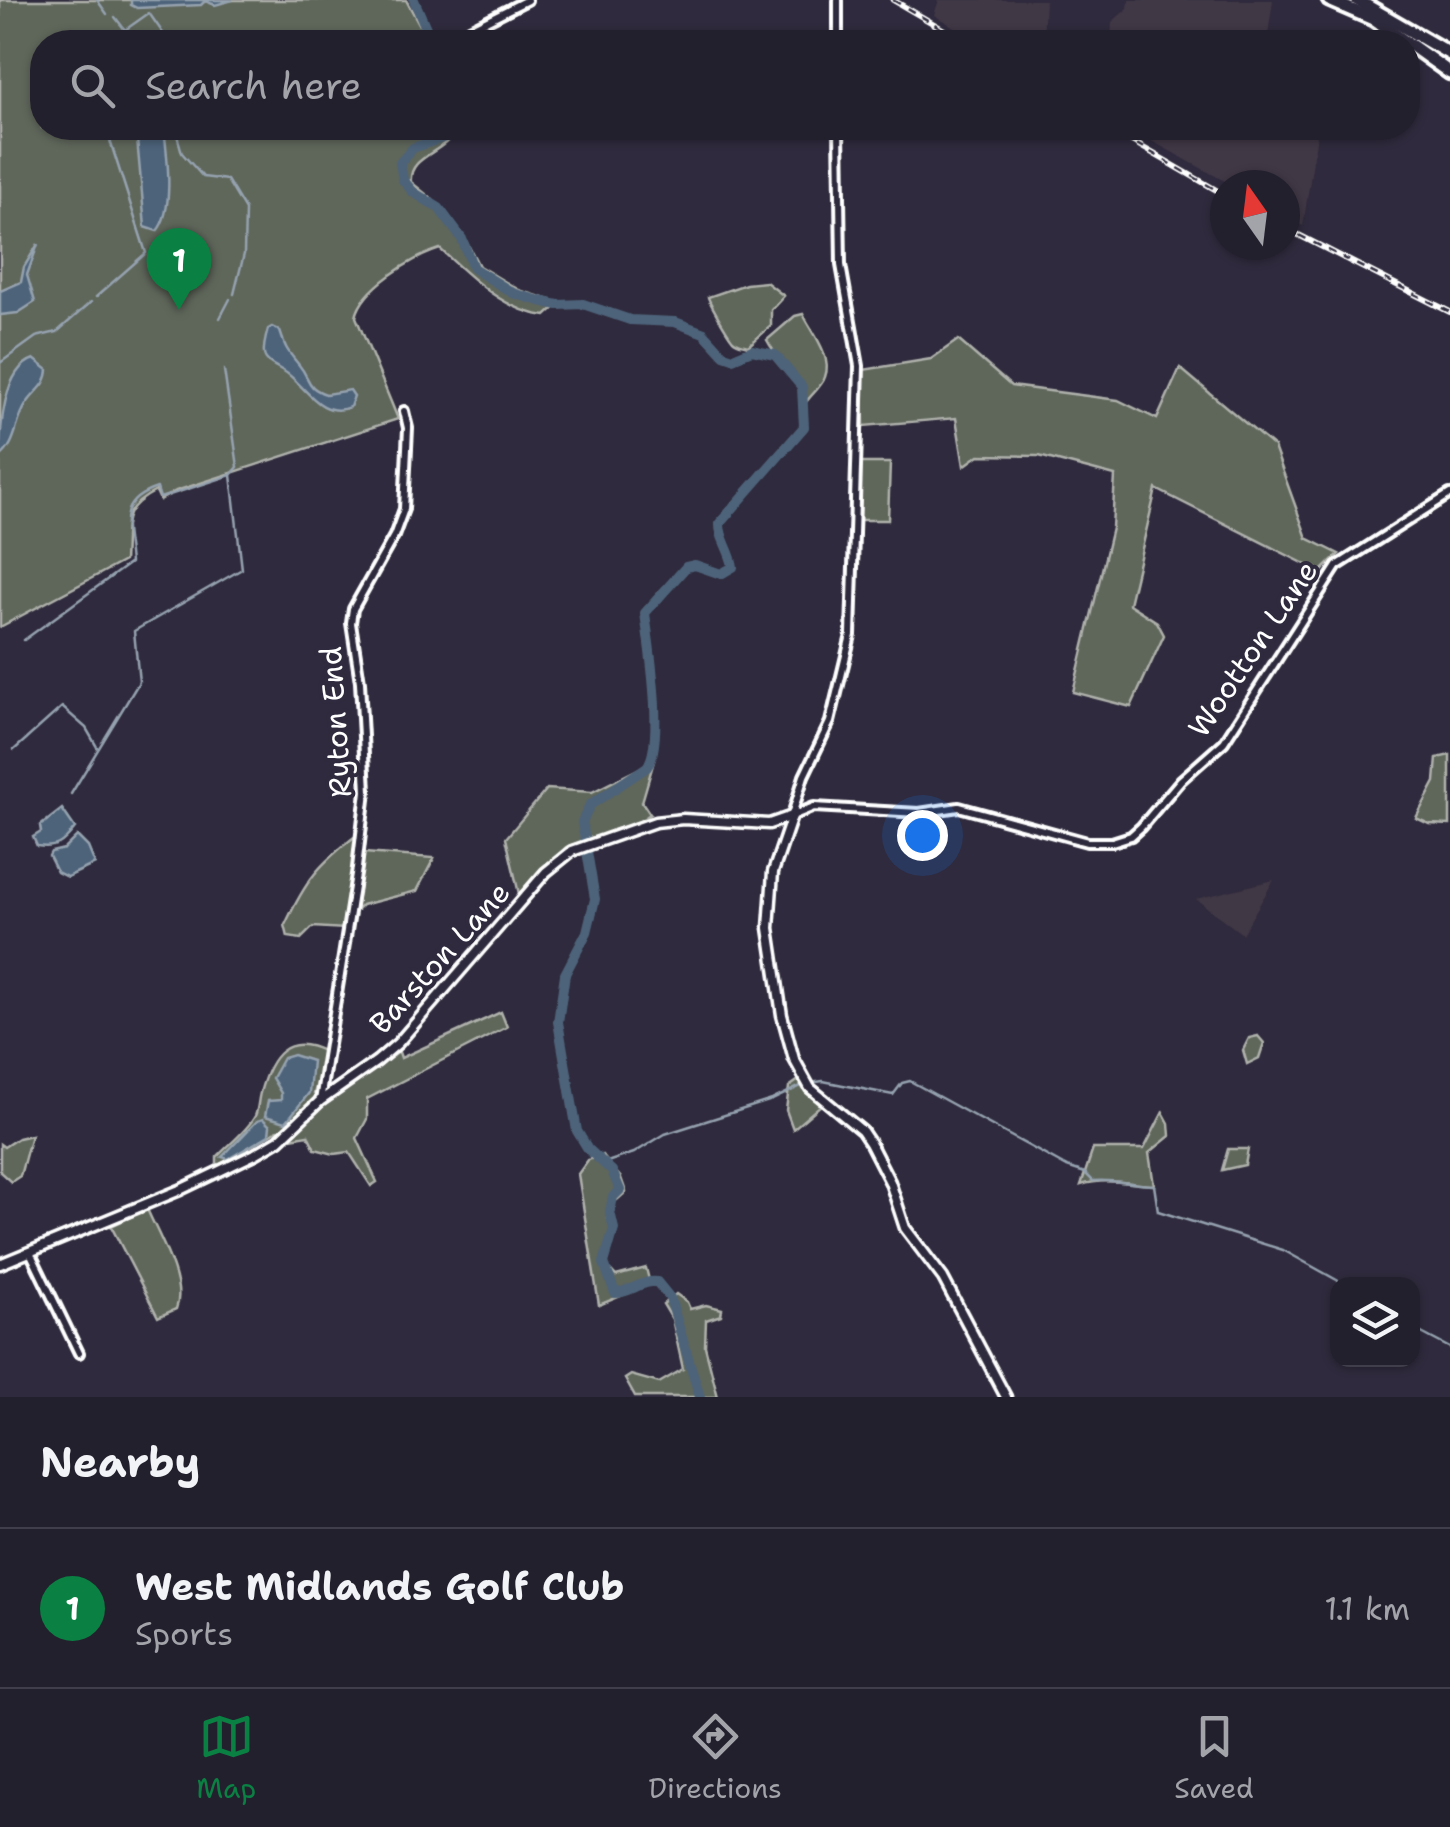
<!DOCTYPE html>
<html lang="en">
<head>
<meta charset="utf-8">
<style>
  :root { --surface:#23202e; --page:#2f2d3a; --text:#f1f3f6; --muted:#a3a3aa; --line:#403e4a; --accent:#0b8043 }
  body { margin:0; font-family:"Shantell Sans",sans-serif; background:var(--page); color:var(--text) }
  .controls { position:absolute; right:30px; bottom:30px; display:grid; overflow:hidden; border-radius:20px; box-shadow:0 2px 8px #0004 }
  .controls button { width:90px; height:90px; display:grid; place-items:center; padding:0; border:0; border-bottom:2px solid var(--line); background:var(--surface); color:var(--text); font:50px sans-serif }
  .compass { position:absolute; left:1210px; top:170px; width:90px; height:90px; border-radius:50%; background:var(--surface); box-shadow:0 2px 8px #0004; rotate:346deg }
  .you { position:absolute; left:922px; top:835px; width:35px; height:35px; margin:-25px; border:8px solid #fff; border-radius:50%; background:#1a73e8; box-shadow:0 0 0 15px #1a73e833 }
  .badge { display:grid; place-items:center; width:65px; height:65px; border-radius:50%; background:var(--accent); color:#fff; font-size:32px; font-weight:700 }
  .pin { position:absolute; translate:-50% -82px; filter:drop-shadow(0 2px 5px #0008) }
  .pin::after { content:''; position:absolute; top:52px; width:35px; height:30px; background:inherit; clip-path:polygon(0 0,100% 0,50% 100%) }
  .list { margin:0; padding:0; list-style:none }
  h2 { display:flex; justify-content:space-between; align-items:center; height:130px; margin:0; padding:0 40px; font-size:42px }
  h2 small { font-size:32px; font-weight:400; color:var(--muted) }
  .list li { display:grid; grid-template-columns:65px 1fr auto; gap:30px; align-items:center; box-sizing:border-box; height:160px; padding:0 40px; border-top:2px solid var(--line) }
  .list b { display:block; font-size:38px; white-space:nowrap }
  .list p { margin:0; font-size:32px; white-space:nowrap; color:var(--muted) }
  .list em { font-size:32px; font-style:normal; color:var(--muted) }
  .icon { flex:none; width:55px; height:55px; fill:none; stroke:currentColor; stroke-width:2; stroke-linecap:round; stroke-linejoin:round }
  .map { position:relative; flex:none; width:1450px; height:1397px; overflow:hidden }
  .search { position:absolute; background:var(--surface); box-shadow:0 2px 8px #0004; left:30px; right:30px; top:30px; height:110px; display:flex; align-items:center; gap:25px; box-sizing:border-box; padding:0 35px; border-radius:40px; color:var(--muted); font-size:38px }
  .sheet { height:290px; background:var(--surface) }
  nav { display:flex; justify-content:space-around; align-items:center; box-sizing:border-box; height:140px; border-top:2px solid var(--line); background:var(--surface); font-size:28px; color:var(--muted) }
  nav a { display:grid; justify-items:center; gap:5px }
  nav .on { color:var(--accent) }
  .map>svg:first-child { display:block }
  .built { fill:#413745 }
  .green { fill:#5f665a; stroke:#afb2ac; stroke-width:2.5 }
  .water { fill:#4e647a; stroke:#95a2af; stroke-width:2.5 }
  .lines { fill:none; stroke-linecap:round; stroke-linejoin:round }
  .stream { stroke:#95a2af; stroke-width:2.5 }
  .river { stroke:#4e647a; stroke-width:10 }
  .minor-casing { stroke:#fff; stroke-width:14 }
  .tertiary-casing { stroke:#fff; stroke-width:15 }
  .trunk-casing { stroke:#fff; stroke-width:19 }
  .minor { stroke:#2f2a3d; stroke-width:6 }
  .tertiary { stroke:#2f2a3d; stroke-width:8 }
  .trunk { stroke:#2f2a3d; stroke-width:11 }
  .rail-casing { stroke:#fff; stroke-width:6 }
  .rail { stroke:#2f2a3d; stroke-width:2.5; stroke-dasharray:8; stroke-linecap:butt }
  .labels { text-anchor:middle; stroke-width:8; stroke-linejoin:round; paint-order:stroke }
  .street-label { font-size:30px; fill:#fff; stroke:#2f2a3d }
</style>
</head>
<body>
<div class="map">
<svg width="1450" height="1397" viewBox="0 0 1450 1397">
  <rect width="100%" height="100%" fill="#2f2a3d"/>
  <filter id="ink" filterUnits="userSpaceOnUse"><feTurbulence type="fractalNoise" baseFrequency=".01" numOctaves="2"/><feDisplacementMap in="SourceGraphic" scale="20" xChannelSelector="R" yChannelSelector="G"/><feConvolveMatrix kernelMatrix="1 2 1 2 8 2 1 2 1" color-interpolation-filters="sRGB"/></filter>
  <g filter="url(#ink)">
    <g class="built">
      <path d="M939,0H1045L1043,42H979L934,15Z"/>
      <path d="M1129,0H1273L1267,42H1111L1112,22L1128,8Z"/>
      <path d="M1128,128H1318L1303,226L1285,216V185H1232Z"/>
      <path d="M1274,880L1242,934L1196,899Z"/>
    </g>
    <g class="green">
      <path d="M0,0H406L429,42H42V128H455C449,153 408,154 411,182L432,199L462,233L479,266L519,290L560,303L546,316C504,311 470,277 440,249C412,258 362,288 356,317L398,419L176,491L160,500L156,491C119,510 127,523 124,561L0,627Z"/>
      <path d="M766,282L784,296L771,310V326L748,346C742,344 737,344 733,340C729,336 709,302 708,297L746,284Z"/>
      <path d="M803,314C812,332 833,357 825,377C822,387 810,395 805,404C801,375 780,365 767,340L795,316Z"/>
      <path d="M958,340L1011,386L1118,400L1157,419L1180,368L1274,447L1307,538L1339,554L1321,572L1156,489L1129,604L1157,622L1164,635L1131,707L1073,692L1112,528L1115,476L1039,456L979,455L964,466L956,418L864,426L863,370L931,359Z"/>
      <path d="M859,463H890L888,520H858Z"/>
      <path d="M1450,755V825L1429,824L1416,818L1435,782L1437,758Z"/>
      <path d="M654,761L642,802L650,814L637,823L566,847L519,894L506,838L547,789L592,792Z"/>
      <path d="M358,834L345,929L313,927L301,939L288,937L285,925C306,880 318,865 358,834Z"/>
      <path d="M364,853L434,858L417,891L362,905L356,911Z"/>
      <path d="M501,1012L507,1027L367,1099V1119L357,1138L377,1182L371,1186L349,1152L334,1154L315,1149L308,1135L291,1138L278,1130L217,1166V1157C228,1145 247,1131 255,1116C258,1110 258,1100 260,1093C270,1056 287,1032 325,1052L314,1094L328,1101L399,1052L401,1058Z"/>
      <path d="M1258,1036L1264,1043L1259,1058L1247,1064L1243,1050L1249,1038Z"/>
      <path d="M799,1080L821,1105L793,1129L786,1110L789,1087Z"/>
      <path d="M1163,1112L1169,1123L1170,1136L1149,1153L1154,1185C1129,1184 1106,1177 1081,1185L1093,1149H1144Z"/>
      <path d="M31,1135L20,1176L11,1182L0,1172V1144L4,1147L18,1138Z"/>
      <path d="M1228,1149H1248L1245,1165L1222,1170Z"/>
      <path d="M602,1155L621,1178L626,1192L609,1207L608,1219L614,1229L604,1263L616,1276L646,1268L650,1284L599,1305L578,1174L588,1160Z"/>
      <path d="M147,1209C158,1235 187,1283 176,1309L158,1317L111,1226Z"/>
      <path d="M676,1294L687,1302L690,1309L706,1305L722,1309L721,1315L706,1320L705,1346L718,1397H635L625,1379L631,1375L659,1383L683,1369L672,1319L663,1304Z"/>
    </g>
    <g class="water">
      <path d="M131,0H233L215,5L205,1L201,5L137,8L131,5Z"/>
      <path d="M136,128H164C167,154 175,210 157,231L145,227Z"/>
      <path d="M38,244L27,275L35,302L18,313L0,315V291L21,282L24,267Z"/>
      <path d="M272,327L280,331C286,350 287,350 299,365C311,379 305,387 326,394L350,390L354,396L350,407C322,419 307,389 289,375C281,368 265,364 264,354C263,347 266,336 268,329Z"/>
      <path d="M34,359L48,370C47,387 34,391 26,405C15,422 17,444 0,457C0,429 3,369 34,359Z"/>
      <path d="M62,809L75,828C63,843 57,849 37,846L33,837L41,832L40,826Z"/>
      <path d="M77,836L88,847L95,864L67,877L57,872L49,856L51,852L64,849Z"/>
      <path d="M293,1055L312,1061L309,1093L286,1122L265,1116L268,1101L281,1100V1093L272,1078L283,1058Z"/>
      <path d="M263,1119L270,1126L269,1135L228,1159L222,1157L257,1121Z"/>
    </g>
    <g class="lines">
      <g class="stream">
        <path d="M97,0L107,14"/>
        <path d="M115,17L125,30L149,13L167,39"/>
        <path d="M109,42L113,40"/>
        <path d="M175,128L182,153L203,177L227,180L245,210L244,254L234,294"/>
        <path d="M96,297L146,253L106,128"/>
        <path d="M220,318L230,299"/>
        <path d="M0,363L36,337L57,332L91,302"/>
        <path d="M24,640L130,563C127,527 114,502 157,488L160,498L231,475"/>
        <path d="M14,750L62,707L86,728L97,747"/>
        <path d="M71,794L139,682L134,631L242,569L231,475L238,467L224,370"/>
        <path d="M810,1083L823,1081L893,1095L902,1083L910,1081L1067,1167L1085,1173L1093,1181C1114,1179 1134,1185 1154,1185L1158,1211L1283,1250L1344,1284"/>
        <path d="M604,1163L634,1153L665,1134L772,1100L803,1085"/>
        <path d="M1412,1328L1450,1348"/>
      </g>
      <g class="river">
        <path d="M414,0L432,42"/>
        <path d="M452,128L448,136L413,148L400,163L403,180L413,192L439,208L462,239L473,268L513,293L540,301L558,305L583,304L630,320L675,322L704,333L724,355L733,358L752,350L775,355L802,387L804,427L720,523C719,538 731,551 733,567L721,574L695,565L686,567L645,613C649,645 665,743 647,767L590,805L582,822L595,899L587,932L565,974L558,1022L577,1131L588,1149L612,1171L620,1190L613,1197L610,1212L614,1229L604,1263L615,1293C630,1293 642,1280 657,1282L670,1298L700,1397"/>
      </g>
      <g class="minor-casing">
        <g id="minor">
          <path d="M838,0V42"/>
          <path d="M444,42L527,0"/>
          <path d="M792,815L804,776L830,722L851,635L859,366L841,265L839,128"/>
          <path d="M792,816L814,807L919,813L959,807L1087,842H1112L1131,836L1141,827L1181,780L1224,742L1337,566L1450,494"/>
          <path d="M320,1101L357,868L366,791L360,682L351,623L353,609L394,536L404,509L408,428L404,411"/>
          <path d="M30,1252L79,1353"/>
        </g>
      </g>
      <g class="tertiary-casing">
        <g id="tertiary">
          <path d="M792,816L773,872L769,928L782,1015L794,1059L810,1088L862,1131L870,1143L890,1182L905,1228L943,1278L1006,1397"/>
          <path d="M0,1264L180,1190L255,1154L279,1140L320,1101L377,1061L398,1043L546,872L572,851L655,822L683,819L769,824L792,816"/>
        </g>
      </g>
      <g class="trunk-casing">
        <g id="trunk">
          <path d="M1329,0L1373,19L1406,42"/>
          <path d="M1357,0L1450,54"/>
          <path d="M1408,43L1450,73"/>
        </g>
      </g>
      <use href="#minor" class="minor"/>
      <use href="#tertiary" class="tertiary"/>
      <use href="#trunk" class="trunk"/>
      <g class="rail-casing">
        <g id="rail">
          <path d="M893,0L965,42"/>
          <path d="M1109,128L1225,195"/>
          <path d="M1285,228L1450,312"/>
        </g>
      </g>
      <use href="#rail" class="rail"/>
    </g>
  </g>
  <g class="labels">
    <g class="street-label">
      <text transform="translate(1253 649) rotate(-56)" y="10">Wootton Lane</text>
      <text transform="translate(336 722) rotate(-94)" y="10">Ryton End</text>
      <text transform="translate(440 958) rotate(-48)" y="10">Barston Lane</text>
    </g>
  </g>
</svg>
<div class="controls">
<button><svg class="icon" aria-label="layers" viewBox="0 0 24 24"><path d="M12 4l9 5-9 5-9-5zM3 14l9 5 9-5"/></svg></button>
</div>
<svg class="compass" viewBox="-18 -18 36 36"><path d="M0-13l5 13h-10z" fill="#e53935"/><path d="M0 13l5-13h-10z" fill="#a3a3aa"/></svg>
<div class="you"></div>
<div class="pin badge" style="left:179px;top:310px">1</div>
<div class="search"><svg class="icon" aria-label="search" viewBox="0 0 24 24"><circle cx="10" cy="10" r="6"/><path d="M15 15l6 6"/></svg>Search here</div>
</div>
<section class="sheet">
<h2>Nearby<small></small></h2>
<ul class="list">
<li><span class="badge">1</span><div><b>West Midlands Golf Club</b><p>Sports</p></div><em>1.1 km</em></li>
</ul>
</section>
<nav>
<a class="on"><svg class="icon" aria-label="map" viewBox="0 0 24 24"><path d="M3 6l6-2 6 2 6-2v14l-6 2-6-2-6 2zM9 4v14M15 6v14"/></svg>Map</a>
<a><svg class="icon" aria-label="directions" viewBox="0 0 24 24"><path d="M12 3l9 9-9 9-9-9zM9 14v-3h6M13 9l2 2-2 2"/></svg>Directions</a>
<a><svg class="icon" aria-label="saved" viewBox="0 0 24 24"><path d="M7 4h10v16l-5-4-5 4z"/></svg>Saved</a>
</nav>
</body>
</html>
